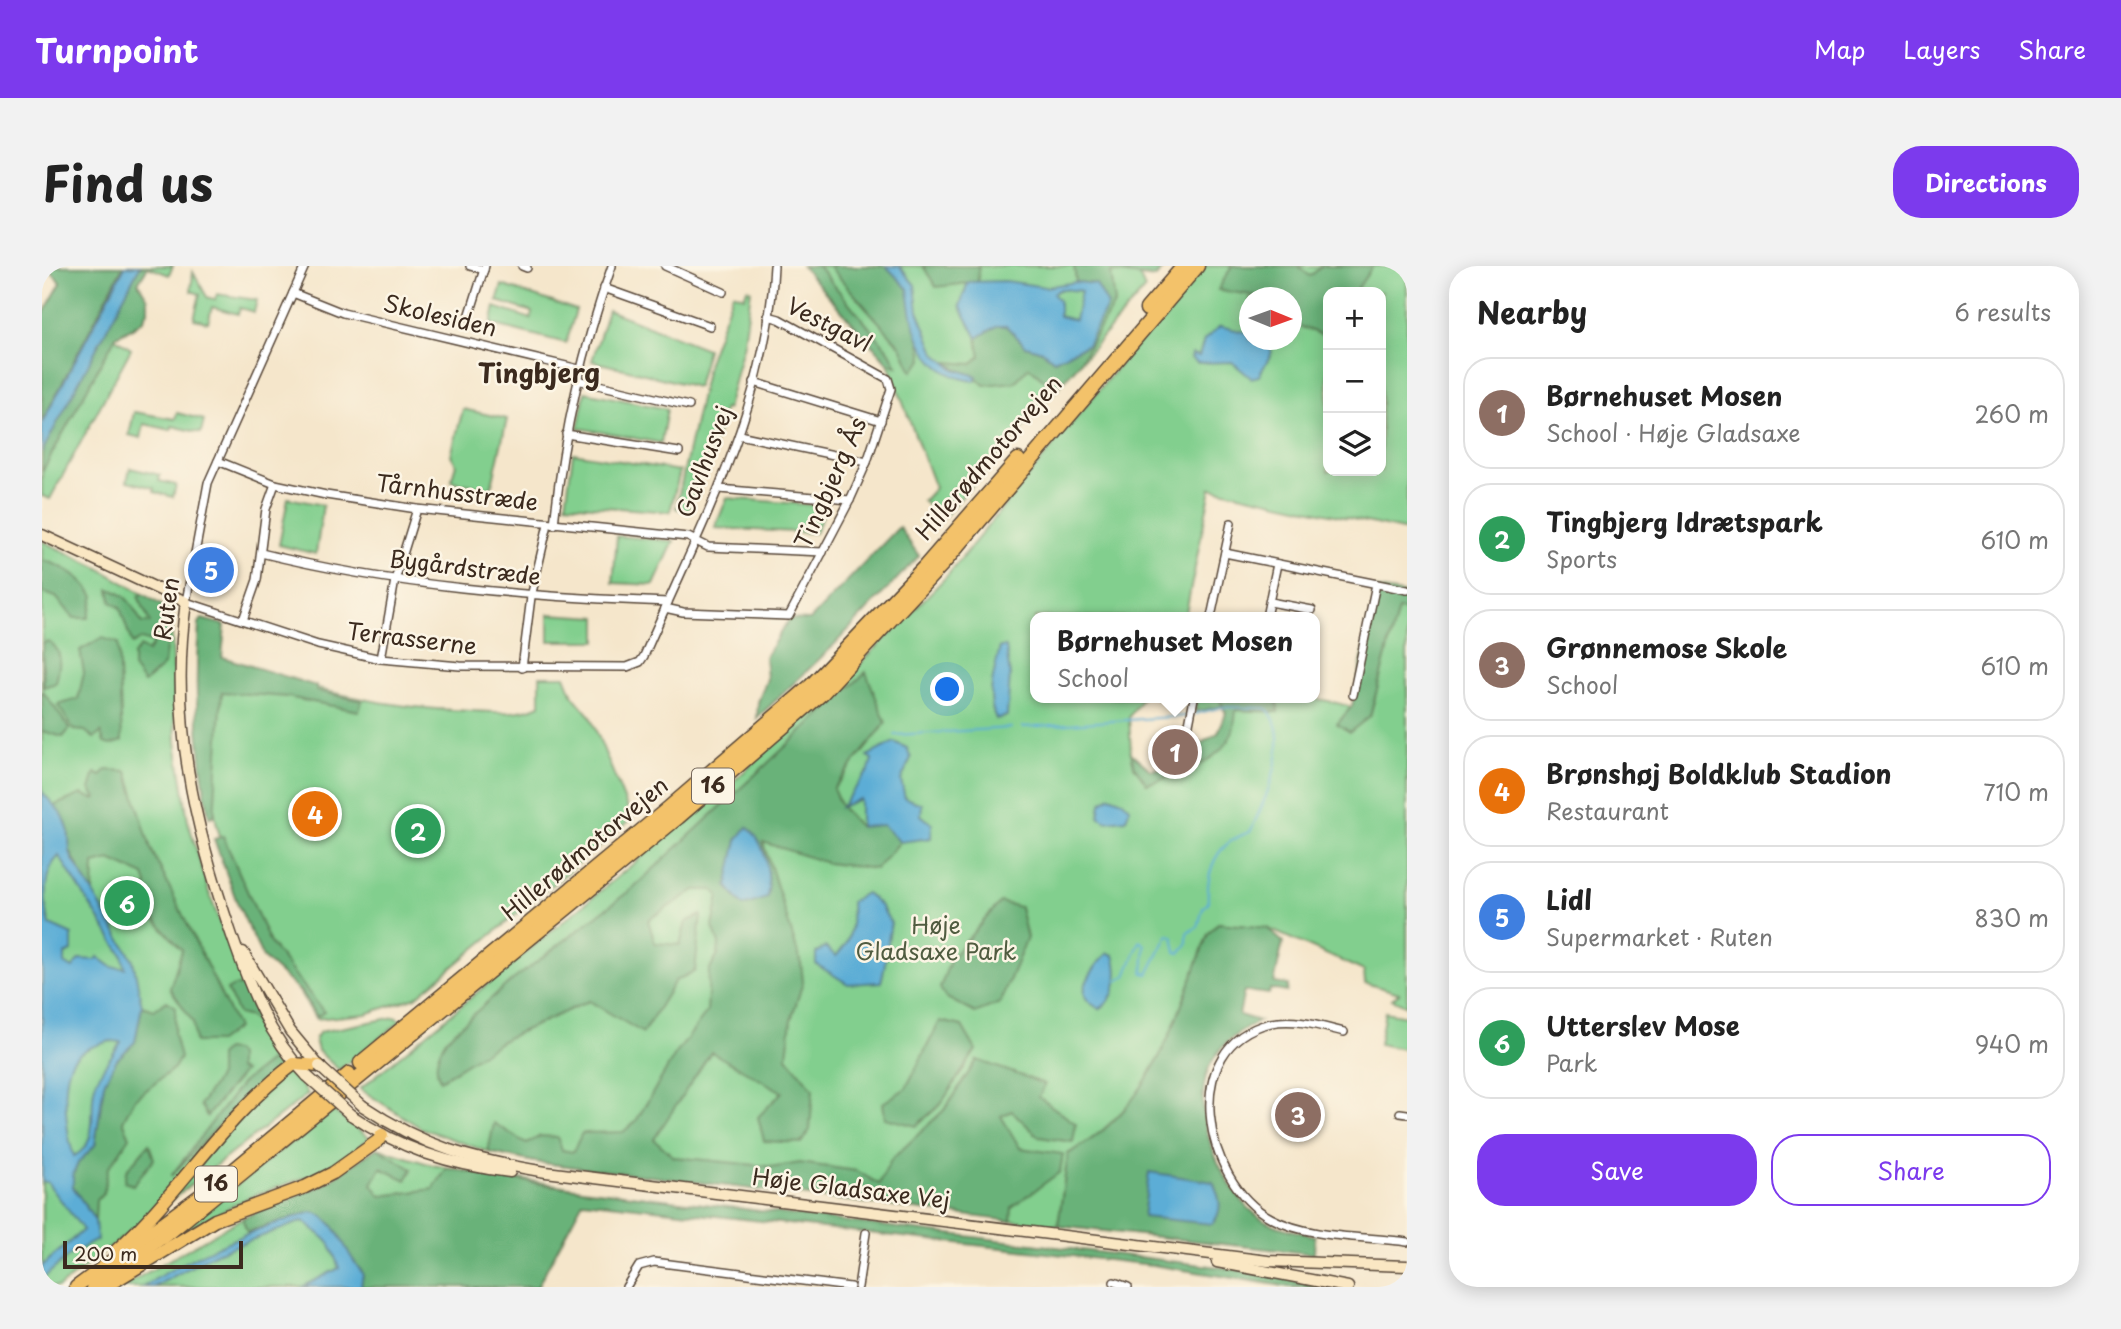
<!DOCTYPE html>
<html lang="en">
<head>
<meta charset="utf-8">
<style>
  :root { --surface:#fff; --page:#f2f2f2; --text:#222; --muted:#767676; --line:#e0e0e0; --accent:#7c3aed }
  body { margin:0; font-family:"Playpen Sans",sans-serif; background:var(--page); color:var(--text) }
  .controls { position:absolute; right:21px; top:21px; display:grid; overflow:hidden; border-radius:14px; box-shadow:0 4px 18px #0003 }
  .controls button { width:63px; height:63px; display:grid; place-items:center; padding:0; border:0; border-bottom:2px solid var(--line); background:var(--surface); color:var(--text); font:35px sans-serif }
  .compass { position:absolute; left:1197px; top:21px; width:63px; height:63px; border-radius:50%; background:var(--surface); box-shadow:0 4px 18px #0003; rotate:91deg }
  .scale { position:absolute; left:21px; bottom:18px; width:180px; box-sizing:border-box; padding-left:7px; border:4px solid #3b2a1e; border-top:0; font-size:19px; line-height:24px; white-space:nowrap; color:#3b2a1e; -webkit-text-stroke:5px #fcf5e5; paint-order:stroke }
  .you { position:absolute; left:906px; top:424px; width:24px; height:24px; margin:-18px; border:5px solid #fff; border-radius:50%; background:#1a73e8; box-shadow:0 0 0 10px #1a73e833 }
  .badge { display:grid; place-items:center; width:46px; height:46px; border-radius:50%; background:var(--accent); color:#fff; font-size:23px; font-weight:700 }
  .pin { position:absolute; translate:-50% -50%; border:4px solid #fff; box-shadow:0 2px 7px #0006 }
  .popup { position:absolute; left:988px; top:346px; width:290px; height:91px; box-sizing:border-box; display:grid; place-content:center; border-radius:14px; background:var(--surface); filter:drop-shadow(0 2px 5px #0005); font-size:23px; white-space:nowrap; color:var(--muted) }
  .popup b { font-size:26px; color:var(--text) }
  .popup::after { content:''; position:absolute; left:50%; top:100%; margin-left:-14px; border:14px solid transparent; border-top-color:var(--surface) }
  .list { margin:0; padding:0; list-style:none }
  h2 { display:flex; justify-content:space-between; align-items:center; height:91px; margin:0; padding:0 28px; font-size:30px }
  h2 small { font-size:23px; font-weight:400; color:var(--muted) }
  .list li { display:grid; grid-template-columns:46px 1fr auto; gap:21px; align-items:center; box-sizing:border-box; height:112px; margin:0 14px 14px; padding:0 14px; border:2px solid var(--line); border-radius:28px }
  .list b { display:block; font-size:26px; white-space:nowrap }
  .list p { margin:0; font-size:23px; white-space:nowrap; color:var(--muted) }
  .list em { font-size:23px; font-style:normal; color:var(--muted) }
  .actions { display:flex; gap:14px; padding:21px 28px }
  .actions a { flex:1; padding:16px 0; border:2px solid var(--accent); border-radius:28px; text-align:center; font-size:24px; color:var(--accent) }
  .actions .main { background:var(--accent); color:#fff }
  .icon { flex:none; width:38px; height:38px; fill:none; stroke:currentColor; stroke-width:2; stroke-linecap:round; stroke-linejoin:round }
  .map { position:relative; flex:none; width:1365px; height:1021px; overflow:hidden; border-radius:28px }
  header { display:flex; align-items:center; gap:42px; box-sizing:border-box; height:98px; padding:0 35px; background:var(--accent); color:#fff }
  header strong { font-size:33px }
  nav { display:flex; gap:38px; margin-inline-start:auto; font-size:24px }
  .intro { display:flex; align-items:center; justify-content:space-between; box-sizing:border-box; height:168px; padding:0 42px }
  h1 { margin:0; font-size:49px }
  .button { padding:18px 32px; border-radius:28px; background:var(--accent); color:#fff; font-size:24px; font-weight:700 }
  main { display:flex; gap:42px; padding:0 42px }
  aside { flex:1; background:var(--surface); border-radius:28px; box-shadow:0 4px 18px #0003 }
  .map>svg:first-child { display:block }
  .green { fill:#82cf8e; stroke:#5e7c56; stroke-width:2; fill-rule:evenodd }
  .forest { fill:#69b279; stroke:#526e4c; stroke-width:2 }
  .water { fill:#5badd6; stroke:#4b6c7a; stroke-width:2; fill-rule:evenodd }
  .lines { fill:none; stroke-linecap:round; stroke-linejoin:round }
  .stream { stroke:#5badd6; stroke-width:2 }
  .street-casing { stroke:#574638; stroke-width:10 }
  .secondary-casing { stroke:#574638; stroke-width:13 }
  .primary-casing { stroke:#574638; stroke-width:15 }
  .highway-casing { stroke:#574638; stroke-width:17 }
  .street { stroke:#fff; stroke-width:7 }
  .secondary { stroke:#fae7c3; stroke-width:10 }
  .primary { stroke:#f3c26a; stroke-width:12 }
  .highway { stroke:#f3c26a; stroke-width:14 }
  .secondary-bridge-casing { stroke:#574638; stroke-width:13; stroke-linecap:butt }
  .secondary-bridge { stroke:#fae7c3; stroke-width:10 }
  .labels { text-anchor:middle; stroke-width:5; stroke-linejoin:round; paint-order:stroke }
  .shield { fill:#fcf5e5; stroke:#75675a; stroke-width:2 }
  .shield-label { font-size:21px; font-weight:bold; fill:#3b2a1e }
  .street-label { font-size:23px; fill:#3b2a1e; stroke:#fcf5e5 }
  .park-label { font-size:23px; fill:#505c40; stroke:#fcf5e5 }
  .quarter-label { font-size:26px; font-weight:bold; fill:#3b2a1e; stroke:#fcf5e5 }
</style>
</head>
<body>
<header>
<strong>Turnpoint</strong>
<nav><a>Map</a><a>Layers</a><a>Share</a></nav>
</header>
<div class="intro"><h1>Find us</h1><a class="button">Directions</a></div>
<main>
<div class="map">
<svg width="1365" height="1021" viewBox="0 0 1365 1021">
  <rect width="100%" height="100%" fill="#fcf5e5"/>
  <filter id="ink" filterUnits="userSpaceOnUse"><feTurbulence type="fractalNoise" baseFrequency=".0143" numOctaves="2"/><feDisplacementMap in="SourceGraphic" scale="14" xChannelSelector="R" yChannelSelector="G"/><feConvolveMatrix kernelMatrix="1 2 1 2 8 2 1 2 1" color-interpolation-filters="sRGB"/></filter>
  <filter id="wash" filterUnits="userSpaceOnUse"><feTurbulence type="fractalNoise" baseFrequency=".00686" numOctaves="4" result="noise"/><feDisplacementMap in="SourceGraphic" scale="28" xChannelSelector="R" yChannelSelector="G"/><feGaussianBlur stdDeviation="1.57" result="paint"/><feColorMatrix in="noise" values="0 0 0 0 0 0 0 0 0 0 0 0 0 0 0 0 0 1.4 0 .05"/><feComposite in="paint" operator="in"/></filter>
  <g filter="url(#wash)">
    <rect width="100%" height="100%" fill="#f5e6cb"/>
    <g class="green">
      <path d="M8,0H131L127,9L106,1L96,16C114,47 103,59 72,71L89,83L8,233L0,230V50L19,17L7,3Z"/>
      <path d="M760,0H1041L1096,7L1103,23L901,252L881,235L893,222L846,97Z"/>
      <path d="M1158,0H1365V265L1169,222L1143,351H993V432H1100L1087,451L1089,487L1109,504L1128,502L1144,493L1145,486L1176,467L1184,447L1180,440L1153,445L1155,432C1211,432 1278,422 1328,450L1356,343L1365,345V740L1350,733L1357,727L1323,717L1322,705L1225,662L1176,657L1166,668C1132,756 1115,839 1026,888L1016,960L493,896L446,886L379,862L318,823L693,514L811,405L905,310ZM1286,26H1339V205H1286ZM1208,32H1250V74H1208Z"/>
      <path d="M151,6L165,31L173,34L175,28L215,34L212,46L198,42L196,48L170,41L166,56L152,53L158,28L149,25Z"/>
      <path d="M460,19L534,44L524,77L449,58L453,41L489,53L490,46L455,35Z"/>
      <path d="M705,23L709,24L702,77L685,143L682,142L667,195H664L646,246L634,242L666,96L691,27L702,31Z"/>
      <path d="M566,44L665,83L655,121L550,95Z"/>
      <path d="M543,126L625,143L619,177L536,162Z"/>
      <path d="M421,143L465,153L449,223L409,215L414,198L409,189Z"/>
      <path d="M92,146L133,153L135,147L162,154L159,167L130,160L129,164L102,158L99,172L87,169Z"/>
      <path d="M531,187L638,205L628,246L524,238Z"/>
      <path d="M88,202L118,209L117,215L134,219L131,231L112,226V222L85,215Z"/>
      <path d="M246,232L281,239L274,288L237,279Z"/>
      <path d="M685,232L772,239L784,242L773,267L673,262Z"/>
      <path d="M575,270L632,275L612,319L571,317Z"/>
      <path d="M0,275L55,301L129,345L134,476L146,555L166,624L210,745L225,774L266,828L17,1021H0Z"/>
      <path d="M507,348L555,351V375H507Z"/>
      <path d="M180,394C266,422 338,443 430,445C454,446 477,449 498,439V410H523L531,430L548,450L590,553L374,731L324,748L274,753L257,725L241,709L179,575L174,555L170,524Z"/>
      <path d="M1343,746L1365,750V784L1337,778Z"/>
      <path d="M353,751L359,755L297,804L276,785L273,773L278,766Z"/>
      <path d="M290,844L328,872L289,902L206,932L126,973Z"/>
      <path d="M335,882L390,899L540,923L495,1021H80L200,952L281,919Z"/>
    </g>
    <g class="forest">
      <path d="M9,0H81L0,156V50L19,17L7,3Z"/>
      <path d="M98,0H106L96,17L106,33V45L101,55L74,70L0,206V185Z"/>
      <path d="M760,0H776L848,86L855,100L846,97Z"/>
      <path d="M787,0H844L867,23C868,48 879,70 881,94L870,105L859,81Z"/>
      <path d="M881,0H937L936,16L894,21Z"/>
      <path d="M1032,0H1123L1113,12L1069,6L1073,37L1036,99L1014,124L987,101L973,116L942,119C931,105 917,108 905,96L930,98L938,90L935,72L955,59L964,60L984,80L1000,85L1012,94L1045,79L1054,18L1034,16Z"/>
      <path d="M1190,0H1256L1268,10L1280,0H1331L1313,26H1286V71L1254,59L1250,32L1223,31L1176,24Z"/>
      <path d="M857,261L877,290L787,384L715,452L716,436L725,413L723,391L747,353L768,354Z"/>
      <path d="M0,294C22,300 40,310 52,330L46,352H32L14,331L0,326Z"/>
      <path d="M67,323C86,328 91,341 100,357H108L96,330L101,328L129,345L122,399L102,417L91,402V389L98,381L106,386L111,377L99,373L90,378L78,342L69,336Z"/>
      <path d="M1335,323L1365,328V345L1356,344L1328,450L1308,466L1295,458L1310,440Z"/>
      <path d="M160,353L183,359L180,391L274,420V425L320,435L317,445L245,431L180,426L172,550L167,551C155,486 152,423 157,357Z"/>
      <path d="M60,372L76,377L80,475L68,479L62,477L59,467L52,472L43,465L32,464L16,439L36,433L42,407L38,384Z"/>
      <path d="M6,375C23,385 17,401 14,417L2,421L0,377Z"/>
      <path d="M824,406L844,457L791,523L799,541L818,561L841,558L858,576L834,603L785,597L721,576L759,697L761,716L749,754L745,791L771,823L768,864L759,877L722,875L716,851L740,826L669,786L612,873L632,891L734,901L758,897L815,905L837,918L849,894L902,844L935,794L1003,818L997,831L1034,858L1031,876L997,871L970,845L959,850L978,882L1021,888L1018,906L970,941L969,955L493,896L446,886L452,857L485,878L498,870L515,871L520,884L531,886L540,867L581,866L594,855L633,789L665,746L667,705L676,689L677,678L671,661L677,629L671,624H653L606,654L613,677L638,679L644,656L659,649L653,705L633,715L601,767L547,735L465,772L398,814C391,800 396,787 404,773L463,720L591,622Z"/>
      <path d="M0,424L28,463L21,471L0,465Z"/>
      <path d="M1177,432H1235L1236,446L1194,444C1193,451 1193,460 1190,467C1178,498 1133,509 1105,518L1092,500L1089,487L1108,504L1128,502L1144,493L1145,486L1176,467L1184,447Z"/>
      <path d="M64,504L85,505L109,583L195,762L176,776H153L151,756L128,722L140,684L98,637L105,618L102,609L68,594L52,598L51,630L27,583V565L11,540L40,528L51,533L54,532L48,523L53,507L59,510Z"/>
      <path d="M181,570L228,677L282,746L275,751L262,729L221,692L196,639L172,573Z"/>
      <path d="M958,636L978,641L985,672L958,737L933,747L903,731L898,722L909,692Z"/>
      <path d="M1176,657L1225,662L1241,676L1232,717L1246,719L1245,726L1228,723L1227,728L1202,725L1197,749L1217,755C1198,765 1184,774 1172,792C1143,837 1176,916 1213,948C1229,961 1253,965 1273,970L1272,988L1016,960L1026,888C1113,842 1133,753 1166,668Z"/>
      <path d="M192,720H201L221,766L208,751L196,748L185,724Z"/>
      <path d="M125,735L134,741L132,768L138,792L132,802L92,834L81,855L88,871L66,903L61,929L54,934L53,955L31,921V909L36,897L53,879L62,817L75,793L93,776L100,740L112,744Z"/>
      <path d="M898,755L920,760L934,784L898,839L874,860L843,852L841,837L864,822Z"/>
      <path d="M183,784L192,785L196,789V803L202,805L165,850L158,839L177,810V790Z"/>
      <path d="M233,791L240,801L190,845L129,910L200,817Z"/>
      <path d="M107,878L112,893L91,919L82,916L84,905Z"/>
      <path d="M335,882L370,903L364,914L339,902L330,918L339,930L391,923L405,902L499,918L1185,1002L1286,1021H1248L1110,999L541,935L495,1021H319L321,1007C299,985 298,961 270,946L205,966L200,952L281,919Z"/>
    </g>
    <g class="water">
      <path d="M83,0H98L0,186V157Z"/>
      <path d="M844,0H857L873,19L876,45L893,87L912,103L935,110L933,115C884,111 870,66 866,23Z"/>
      <path d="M964,15L1003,21L1034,16L1054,18L1066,39L1045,79L1012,94L1000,85L984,80L964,60H955L935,72L918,40L926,16ZM1019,23L1039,25L1033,54L1017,50V35L1011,27Z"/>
      <path d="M1178,60L1207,67L1208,74H1223L1230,86L1217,110L1209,112L1190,96L1156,97L1149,92L1150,88L1157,90L1162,74Z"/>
      <path d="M958,381H964L968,409L965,450L954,453C943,430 953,405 958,381Z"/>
      <path d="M852,476L865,482L869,492L859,514L863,532L880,538L879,549L890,558L889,572L858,576L841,559L818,561V533L799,541L827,504L830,493L825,490Z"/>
      <path d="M0,525C9,537 23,549 26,563C28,574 26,582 30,592L91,694L100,740L93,776L75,793L62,817L53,879L36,897L31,909V921L53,955L55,974L29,988L0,1013V1000L41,964L5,916H0ZM17,590L80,689L83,702L70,701L56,691L54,694L37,693L31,702L23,698V688L30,685V669L8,659C2,637 0,606 17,590ZM69,775L79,776C70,790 58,803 53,819C46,844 59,876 32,890C24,868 19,816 30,796C38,783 56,779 69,775Z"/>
      <path d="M1068,530L1081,535L1088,542L1084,553L1064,555L1057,550L1059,537Z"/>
      <path d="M705,561C724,575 729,611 725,632L701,640L685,620L695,574Z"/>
      <path d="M824,627L838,639L849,657C845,677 845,696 839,716L806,718L774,698V687L783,681L794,690C811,674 810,658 809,636Z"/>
      <path d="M1066,687L1072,689C1078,708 1075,734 1057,743C1053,740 1046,736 1044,732C1037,719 1057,695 1066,687Z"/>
      <path d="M1107,906L1171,916C1178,931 1182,945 1170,958L1101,951Z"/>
      <path d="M270,946C296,950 303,990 321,1007L319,1021H260L297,1002L287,976L261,955L174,987L112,1021H101C154,986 210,964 270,946Z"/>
    </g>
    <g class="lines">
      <g class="stream">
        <path d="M981,461L1145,450"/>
        <path d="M853,469L969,462"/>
        <path d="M1076,715L1084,710L1098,675L1103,679L1101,707L1106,708L1126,669L1131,670L1134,686L1138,687L1145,678V667L1156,661L1161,642L1166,637C1164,604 1173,577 1208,566C1223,535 1253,471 1224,442L1180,441L1153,448"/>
      </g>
    </g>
  </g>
  <g filter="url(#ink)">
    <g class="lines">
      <g class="street-casing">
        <g id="street">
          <path d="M263,0L166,217L144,336L276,379L339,393L418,400L585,401L598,396L602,390C656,265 726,139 732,0"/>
          <path d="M428,0L442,4"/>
          <path d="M480,0L485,2"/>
          <path d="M623,0L681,26"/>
          <path d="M562,22L668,60"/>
          <path d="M251,27L301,47L537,103"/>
          <path d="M427,51L443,0"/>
          <path d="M535,114L647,140"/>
          <path d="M712,116L839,155"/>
          <path d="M524,168L637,186"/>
          <path d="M697,169L825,196"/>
          <path d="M176,195L233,218L284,229L375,243L646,271L666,281L781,286"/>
          <path d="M677,223L808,234"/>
          <path d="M512,259C521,170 540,84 570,0"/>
          <path d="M219,287C352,320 488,331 626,336"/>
          <path d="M1183,287L1365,324"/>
          <path d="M1228,336L1270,344"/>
          <path d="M623,342L641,346L747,350L808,234L825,196L849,123L846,113L737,53L726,50"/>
          <path d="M1169,351L1189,257"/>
          <path d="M1224,351L1235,298"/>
          <path d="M201,354L215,314L224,243L233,218"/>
          <path d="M339,393L353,314L375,243"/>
          <path d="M480,402L489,331L506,258"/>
          <path d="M1311,429L1334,318"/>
          <path d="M1146,463L1152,432"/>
          <path d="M1302,766C1278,760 1253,752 1229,757C1135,779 1161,916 1229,952C1268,973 1322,970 1365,976"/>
          <path d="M1358,847L1365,848"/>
          <path d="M1072,1016L1086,1021"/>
          <path d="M584,1021L597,1000L612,996L808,1021"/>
          <path d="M816,1021L824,967"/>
        </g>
      </g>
      <g class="secondary-casing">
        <g id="secondary">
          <path d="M0,269L144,336C127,453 152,560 190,670C208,722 226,770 265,810"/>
          <path d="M201,686L248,765L277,800"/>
          <path d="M321,840C383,882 431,894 504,906L1226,995L1365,1000"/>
          <path d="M309,849C358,883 409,899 468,906"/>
          <path d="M1175,996L1306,1021"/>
        </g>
      </g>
      <g class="primary-casing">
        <g id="primary">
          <path d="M75,984C139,926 182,850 252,798L277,800"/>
          <path d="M34,1021L180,913L307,807"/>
          <path d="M51,1021L121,971"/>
          <path d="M63,1021L173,954L263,921L291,907L336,875L340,869"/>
        </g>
      </g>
      <g class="highway-casing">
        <g id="highway">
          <path d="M1105,43L1142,0"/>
          <path d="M319,797L626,543L769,420L882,302L976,194"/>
          <path d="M121,971L636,551L780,427L902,296L1155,0"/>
        </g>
      </g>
      <use href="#street" class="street"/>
      <use href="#secondary" class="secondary"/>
      <use href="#primary" class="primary"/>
      <use href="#highway" class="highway"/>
      <g class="secondary-bridge-casing">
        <g id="secondary-bridge">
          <path d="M277,800L321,840"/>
          <path d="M265,810L309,849"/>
        </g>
      </g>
      <use href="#secondary-bridge" class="secondary-bridge"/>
    </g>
  </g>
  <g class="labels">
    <g class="shield">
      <rect x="650" y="502.5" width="42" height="35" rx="5"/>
      <rect x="153" y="900.5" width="42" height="35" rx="5"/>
    </g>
    <g class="shield-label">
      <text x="671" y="527">16</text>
      <text x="174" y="925">16</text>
    </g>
    <g class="street-label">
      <text transform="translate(398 50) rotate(13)" y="8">Skolesiden</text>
      <text transform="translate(787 59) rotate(27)" y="8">Vestgavl</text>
      <text transform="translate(947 192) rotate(-49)" y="8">Hillerødmotorvejen</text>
      <text transform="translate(663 196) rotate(-69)" y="8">Gavlhusvej</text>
      <text transform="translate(789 217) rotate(-66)" y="8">Tingbjerg Ås</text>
      <text transform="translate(415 227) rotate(7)" y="8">Tårnhusstræde</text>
      <text transform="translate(423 302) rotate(7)" y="8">Bygårdstræde</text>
      <text transform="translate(125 343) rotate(-82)" y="8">Ruten</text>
      <text transform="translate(370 373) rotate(7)" y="8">Terrasserne</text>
      <text transform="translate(543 583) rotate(-40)" y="8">Hillerødmotorvejen</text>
      <text transform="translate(809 923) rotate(7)" y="8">Høje Gladsaxe Vej</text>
    </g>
    <g class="park-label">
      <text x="894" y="668">Høje<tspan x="894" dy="26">Gladsaxe Park</tspan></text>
    </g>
    <g class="quarter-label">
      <text x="497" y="117">Tingbjerg</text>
    </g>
  </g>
</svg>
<div class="controls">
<button>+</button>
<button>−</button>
<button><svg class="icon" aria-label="layers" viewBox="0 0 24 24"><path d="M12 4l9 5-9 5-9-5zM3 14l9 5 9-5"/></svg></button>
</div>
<svg class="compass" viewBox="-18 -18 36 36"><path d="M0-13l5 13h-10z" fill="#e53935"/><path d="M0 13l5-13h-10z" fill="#767676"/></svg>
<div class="scale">200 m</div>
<div class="you"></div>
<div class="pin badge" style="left:1133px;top:486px;background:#8d6e63">1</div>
<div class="popup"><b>Børnehuset Mosen</b>School</div>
<div class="pin badge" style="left:376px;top:565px;background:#2e9e5b">2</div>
<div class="pin badge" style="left:1256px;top:849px;background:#8d6e63">3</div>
<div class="pin badge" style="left:273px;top:548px;background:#e8710a">4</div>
<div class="pin badge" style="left:169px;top:304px;background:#3f7fe0">5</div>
<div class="pin badge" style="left:85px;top:637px;background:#2e9e5b">6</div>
</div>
<aside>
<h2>Nearby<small>6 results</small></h2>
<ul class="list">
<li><span class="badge" style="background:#8d6e63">1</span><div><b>Børnehuset Mosen</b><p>School · Høje Gladsaxe</p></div><em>260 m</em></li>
<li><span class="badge" style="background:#2e9e5b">2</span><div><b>Tingbjerg Idrætspark</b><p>Sports</p></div><em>610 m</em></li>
<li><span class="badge" style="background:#8d6e63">3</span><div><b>Grønnemose Skole</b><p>School</p></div><em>610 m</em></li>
<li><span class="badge" style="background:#e8710a">4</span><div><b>Brønshøj Boldklub Stadion</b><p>Restaurant</p></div><em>710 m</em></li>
<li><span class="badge" style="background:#3f7fe0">5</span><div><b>Lidl</b><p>Supermarket · Ruten</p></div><em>830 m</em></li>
<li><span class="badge" style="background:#2e9e5b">6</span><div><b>Utterslev Mose</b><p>Park</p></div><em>940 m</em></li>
</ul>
<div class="actions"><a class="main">Save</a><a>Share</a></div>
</aside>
</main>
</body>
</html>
